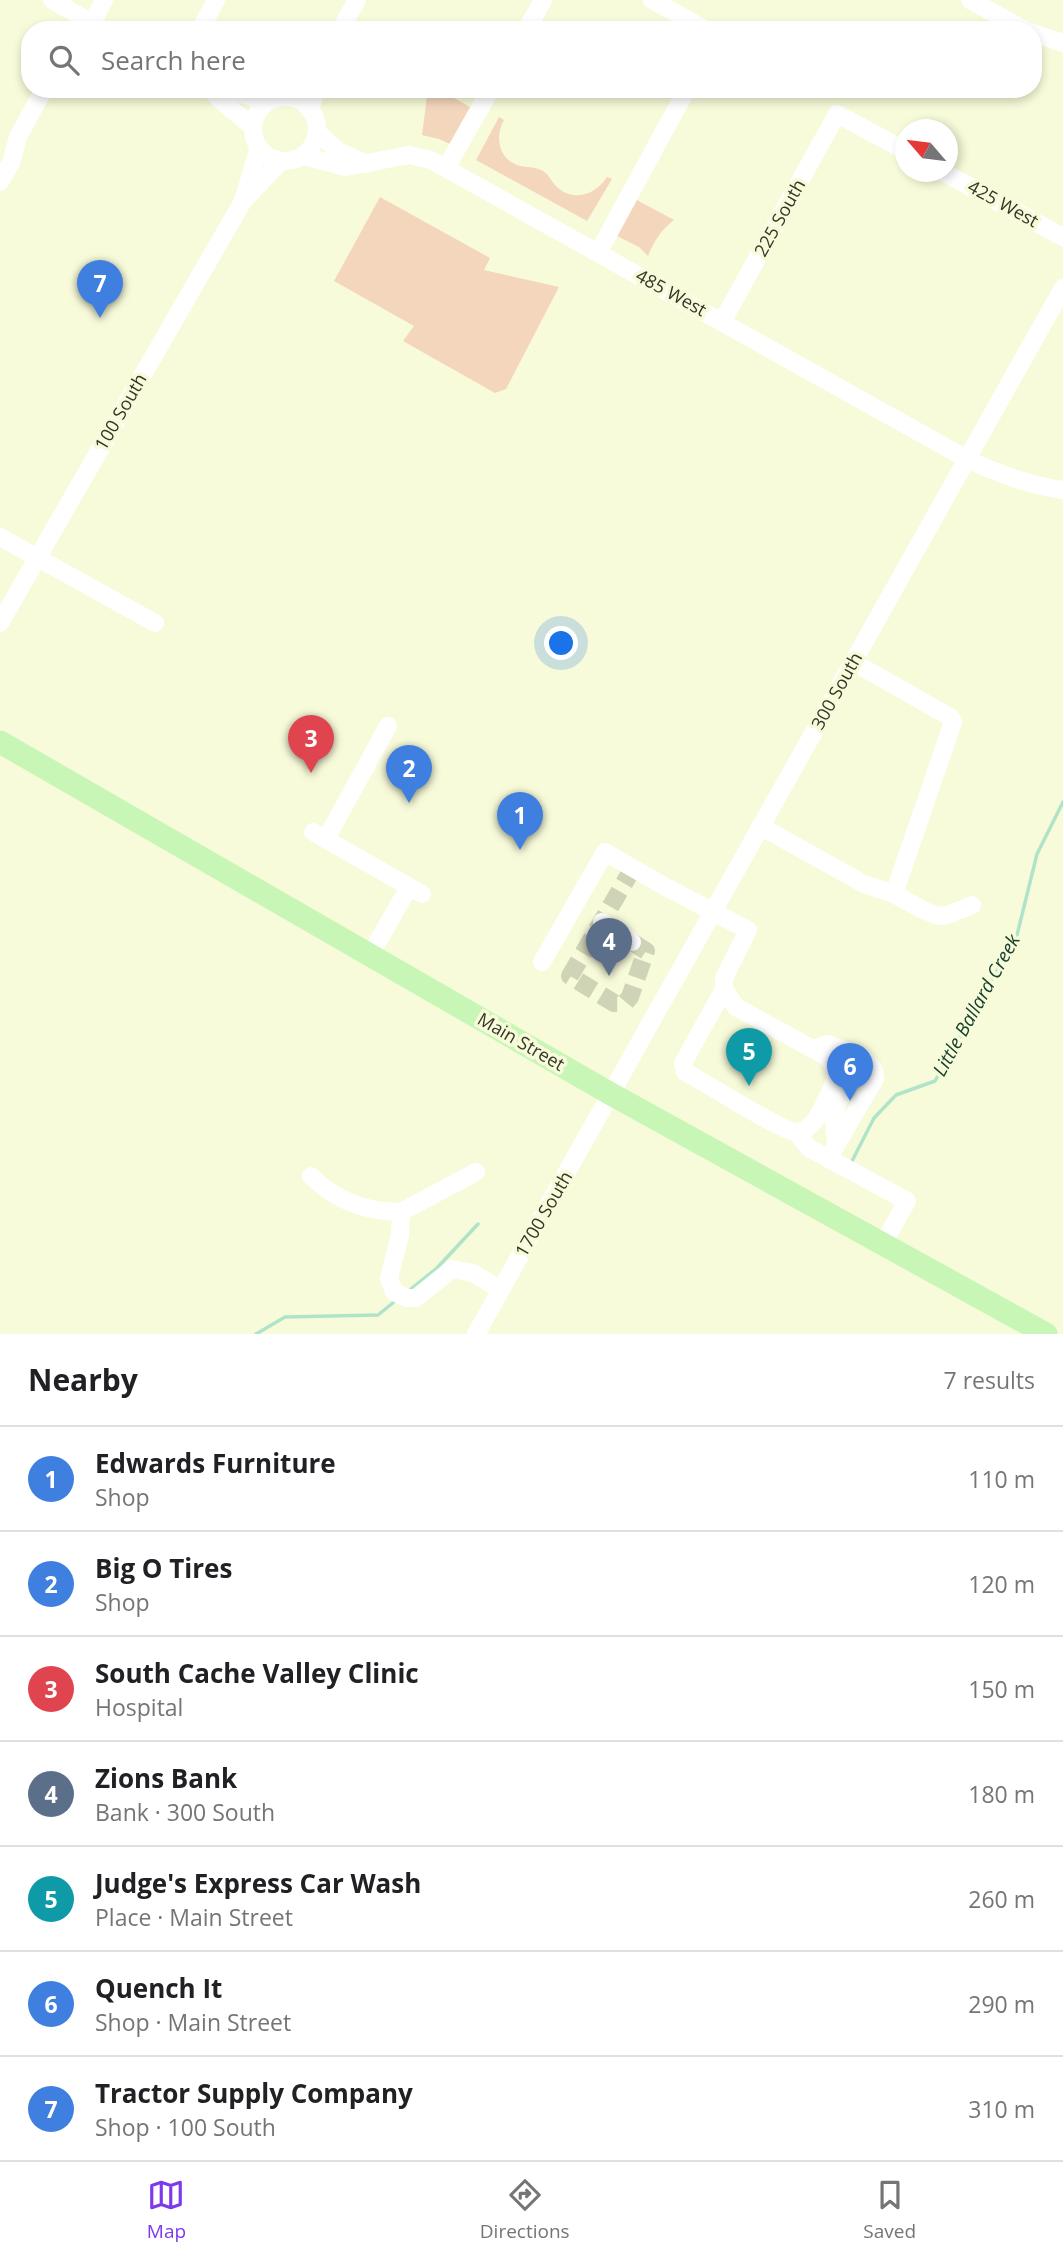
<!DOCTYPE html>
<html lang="en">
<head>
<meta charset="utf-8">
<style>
  :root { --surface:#fff; --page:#f6f6f6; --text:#202124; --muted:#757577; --line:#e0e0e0; --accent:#7c3aed }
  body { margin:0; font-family:"Open Sans",sans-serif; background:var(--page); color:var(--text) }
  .compass { position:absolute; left:895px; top:119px; width:63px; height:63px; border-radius:50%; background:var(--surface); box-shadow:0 4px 10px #0003; rotate:298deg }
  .you { position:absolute; left:562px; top:644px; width:24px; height:24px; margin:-18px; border:5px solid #fff; border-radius:50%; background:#1a73e8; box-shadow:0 0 0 10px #1a73e833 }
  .badge { display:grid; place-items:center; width:46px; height:46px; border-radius:50%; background:var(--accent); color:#fff; font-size:23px; font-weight:700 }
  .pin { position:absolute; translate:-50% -58px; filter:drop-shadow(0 2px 4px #0008) }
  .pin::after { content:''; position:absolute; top:37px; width:24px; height:21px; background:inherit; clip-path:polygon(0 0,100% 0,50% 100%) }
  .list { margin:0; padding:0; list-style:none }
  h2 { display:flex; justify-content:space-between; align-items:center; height:91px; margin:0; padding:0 28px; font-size:30px }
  h2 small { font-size:23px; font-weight:400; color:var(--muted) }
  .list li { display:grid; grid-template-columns:46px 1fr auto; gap:21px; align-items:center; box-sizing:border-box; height:105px; padding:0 28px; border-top:2px solid var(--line) }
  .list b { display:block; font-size:26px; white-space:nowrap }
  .list p { margin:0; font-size:23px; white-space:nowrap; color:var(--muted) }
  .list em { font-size:23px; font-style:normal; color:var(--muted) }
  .icon { flex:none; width:38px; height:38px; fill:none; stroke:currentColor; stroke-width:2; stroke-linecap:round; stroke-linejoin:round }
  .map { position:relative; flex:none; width:1063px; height:1334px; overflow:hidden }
  .search { position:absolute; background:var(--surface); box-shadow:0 4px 10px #0003; left:21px; right:21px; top:21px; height:77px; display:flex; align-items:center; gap:18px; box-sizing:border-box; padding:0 24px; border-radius:28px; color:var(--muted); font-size:26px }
  .sheet { height:826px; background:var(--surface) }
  nav { display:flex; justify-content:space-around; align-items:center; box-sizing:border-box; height:98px; border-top:2px solid var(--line); background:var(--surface); font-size:19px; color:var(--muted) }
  nav a { display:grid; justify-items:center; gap:4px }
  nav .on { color:var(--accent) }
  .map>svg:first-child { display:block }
  .green { fill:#f4d6bd }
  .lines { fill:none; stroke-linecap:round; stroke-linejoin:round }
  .stream { stroke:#b0e4ca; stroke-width:3.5 }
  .minor-tunnel { stroke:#d0d4b6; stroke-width:18; stroke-dasharray:18 9; stroke-linecap:butt }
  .minor { stroke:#fff; stroke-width:18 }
  .major { stroke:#c8f6b6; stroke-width:23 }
  .labels { text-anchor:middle; stroke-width:7; stroke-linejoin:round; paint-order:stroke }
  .street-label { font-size:18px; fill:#353629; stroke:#f7fbd9 }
  .water-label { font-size:19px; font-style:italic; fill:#17402f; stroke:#f7fbd9 }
</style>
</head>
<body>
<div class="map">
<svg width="1063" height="1334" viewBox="0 0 1063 1334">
  <rect width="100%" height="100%" fill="#f7fbd9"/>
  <g class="green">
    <path d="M428,89H438L470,107L450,144L439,139L422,135Z"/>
    <path d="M499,117L504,120C495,135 498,158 517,165C526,168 535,166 543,171C550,175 551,182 557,187C574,203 596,194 607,177L612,179L587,221L476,160Z"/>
    <path d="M380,197L490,258L484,270L559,287L506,389L495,393L403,341L414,326L334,281Z"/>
    <path d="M635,199L674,220C661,230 654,241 648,256L639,247L615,235Z"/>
  </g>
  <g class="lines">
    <g class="stream">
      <path d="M850,1165L874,1118L896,1095L935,1081L1017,935L1037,854L1063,802"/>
      <path d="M411,1289L437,1268L478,1224"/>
      <path d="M256,1334L285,1317L378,1315L394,1302"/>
    </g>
    <path class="minor-tunnel" d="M632,942L646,951L630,997L625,1003H614L570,976L633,868"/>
    <g class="minor">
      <path d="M52,0L104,30"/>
      <path d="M652,0L706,30"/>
      <path d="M970,0L1025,30"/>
      <path d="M92,23L104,0"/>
      <path d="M200,30L216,0"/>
      <path d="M340,30L357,0"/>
      <path d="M526,30L543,0"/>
      <path d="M1033,33L1063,43"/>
      <path d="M211,89L219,99L253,127"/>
      <path d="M225,89L268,102"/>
      <circle cx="285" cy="129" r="32"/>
      <path d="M310,110L316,89"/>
      <path d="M317,132L338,151L367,164"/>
      <path d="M303,156L346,167L409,155L431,160L967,459C998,474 1029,485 1063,490"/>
      <path d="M446,168L491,89"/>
      <path d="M943,172L1063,237"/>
      <path d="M0,182L11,163L18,137L44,89"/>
      <path d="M243,201L259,147"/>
      <path d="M598,253L687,89"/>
      <path d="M722,322L837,114L906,151"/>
      <path d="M0,537L155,623"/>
      <path d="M0,623L243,201L281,161"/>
      <path d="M853,662L950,717L953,722L894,894"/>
      <path d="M760,826L864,884L894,894L923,910L938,916L948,915L972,905"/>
      <path d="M313,832L422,894"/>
      <path d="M326,839L388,726"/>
      <path d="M602,922L632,942"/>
      <path d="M370,955L409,887"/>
      <path d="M542,962L605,852L664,886L748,930L724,978V989L736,1007L829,1058C840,1075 834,1085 825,1102C820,1114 811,1132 796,1132C780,1131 705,1082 685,1072L683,1063L724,989"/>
      <path d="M814,1049L827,1044L863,1057L874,1070L875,1079L828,1159"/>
      <path d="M796,1132L809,1148L907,1201L883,1244"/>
      <path d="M836,1142C835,1132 832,1119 836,1109C845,1081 859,1085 846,1052"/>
      <path d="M476,1172L401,1212L400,1235L389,1278L394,1292L407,1298H416L452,1269L473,1273L501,1290"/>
      <path d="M311,1176C336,1201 366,1212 401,1212"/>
      <path d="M476,1334L1063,288"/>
    </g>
    <path class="major" d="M0,742L611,1094L1046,1334"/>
  </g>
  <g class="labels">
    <g class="street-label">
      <text transform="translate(1003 204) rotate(29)" y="6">425 West</text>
      <text transform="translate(780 218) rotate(-61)" y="6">225 South</text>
      <text transform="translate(671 293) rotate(29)" y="6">485 West</text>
      <text transform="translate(121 412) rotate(-60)" y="6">100 South</text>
      <text transform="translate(837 691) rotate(-61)" y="6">300 South</text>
      <text transform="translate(521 1042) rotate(30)" y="6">Main Street</text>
      <text transform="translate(544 1214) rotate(-60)" y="6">1700 South</text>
    </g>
    <g class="water-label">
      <text transform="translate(976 1005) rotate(-61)" y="7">Little Ballard Creek</text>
    </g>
  </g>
</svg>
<svg class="compass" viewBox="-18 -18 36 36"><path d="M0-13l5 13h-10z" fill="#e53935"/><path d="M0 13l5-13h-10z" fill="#757577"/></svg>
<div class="you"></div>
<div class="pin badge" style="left:520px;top:850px;background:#3f7fe0">1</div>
<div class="pin badge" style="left:409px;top:803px;background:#3f7fe0">2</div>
<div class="pin badge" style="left:311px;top:773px;background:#e0444e">3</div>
<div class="pin badge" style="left:609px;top:976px;background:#5c6f8a">4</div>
<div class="pin badge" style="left:749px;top:1086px;background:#0f9aa8">5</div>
<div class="pin badge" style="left:850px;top:1101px;background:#3f7fe0">6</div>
<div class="pin badge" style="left:100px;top:318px;background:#3f7fe0">7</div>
<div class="search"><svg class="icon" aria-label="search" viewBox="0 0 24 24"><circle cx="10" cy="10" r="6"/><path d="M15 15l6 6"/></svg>Search here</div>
</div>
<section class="sheet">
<h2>Nearby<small>7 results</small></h2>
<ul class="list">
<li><span class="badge" style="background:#3f7fe0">1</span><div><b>Edwards Furniture</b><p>Shop</p></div><em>110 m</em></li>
<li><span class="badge" style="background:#3f7fe0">2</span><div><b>Big O Tires</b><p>Shop</p></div><em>120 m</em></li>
<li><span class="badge" style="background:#e0444e">3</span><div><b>South Cache Valley Clinic</b><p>Hospital</p></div><em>150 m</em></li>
<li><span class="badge" style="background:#5c6f8a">4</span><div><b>Zions Bank</b><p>Bank · 300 South</p></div><em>180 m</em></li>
<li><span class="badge" style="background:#0f9aa8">5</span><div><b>Judge's Express Car Wash</b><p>Place · Main Street</p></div><em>260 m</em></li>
<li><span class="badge" style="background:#3f7fe0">6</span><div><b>Quench It</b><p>Shop · Main Street</p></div><em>290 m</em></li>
<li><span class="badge" style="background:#3f7fe0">7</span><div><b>Tractor Supply Company</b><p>Shop · 100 South</p></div><em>310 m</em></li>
</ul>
</section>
<nav>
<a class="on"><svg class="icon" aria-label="map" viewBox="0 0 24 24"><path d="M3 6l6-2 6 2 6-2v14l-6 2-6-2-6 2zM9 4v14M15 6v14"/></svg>Map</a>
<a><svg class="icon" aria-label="directions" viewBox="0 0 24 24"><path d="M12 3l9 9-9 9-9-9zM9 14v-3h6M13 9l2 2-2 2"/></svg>Directions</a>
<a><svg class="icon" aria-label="saved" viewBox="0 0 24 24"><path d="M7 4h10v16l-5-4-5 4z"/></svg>Saved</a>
</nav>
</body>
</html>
